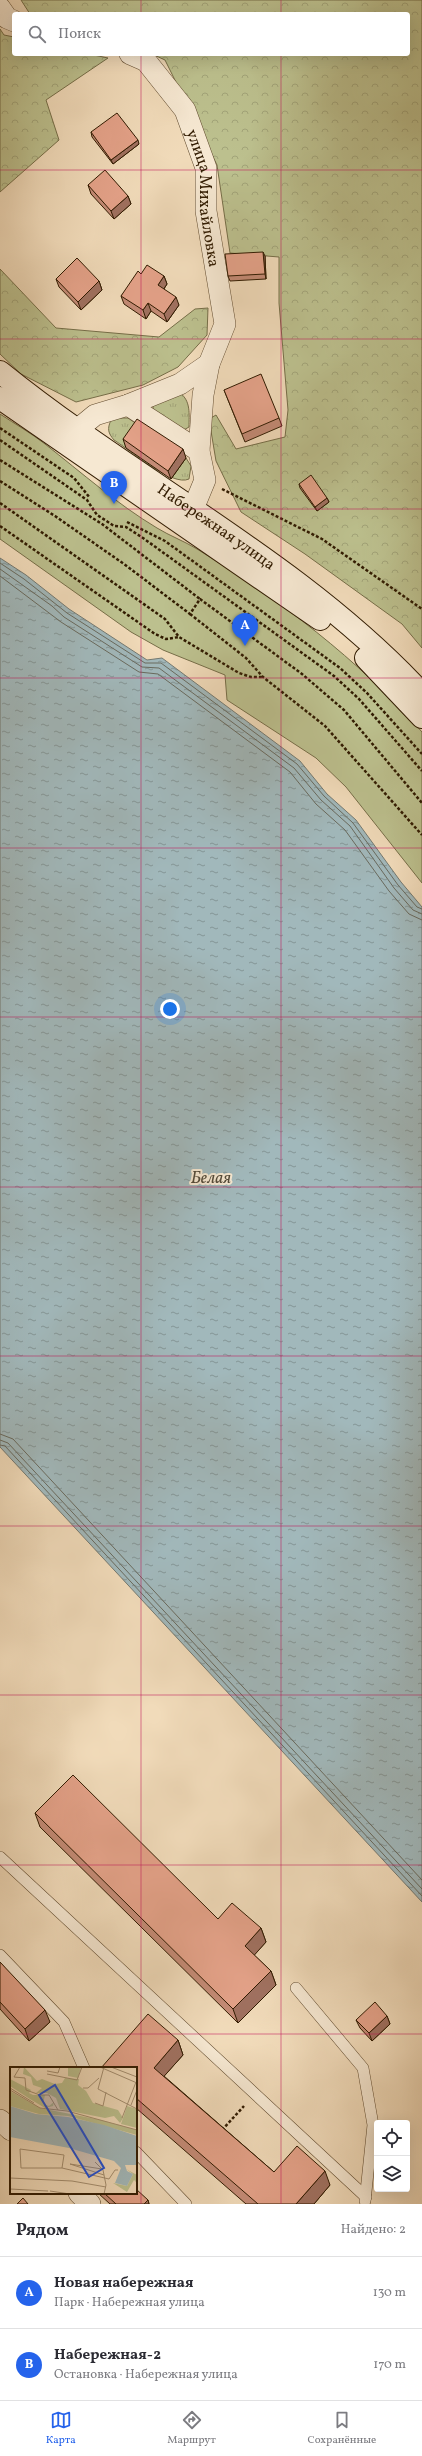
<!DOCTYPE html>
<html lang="ru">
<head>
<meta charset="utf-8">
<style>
  :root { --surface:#fff; --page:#f2f2f3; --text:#2b2b33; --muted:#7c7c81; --line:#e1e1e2; --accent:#2563eb }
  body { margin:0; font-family:Vollkorn,serif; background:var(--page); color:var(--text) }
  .controls { position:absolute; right:12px; bottom:12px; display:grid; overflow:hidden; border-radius:4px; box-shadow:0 4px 16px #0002 }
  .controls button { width:36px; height:36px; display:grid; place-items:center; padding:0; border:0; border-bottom:1px solid var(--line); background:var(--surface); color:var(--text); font:20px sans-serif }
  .you { position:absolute; left:170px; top:1009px; width:14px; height:14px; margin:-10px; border:3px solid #fff; border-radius:50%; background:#1a73e8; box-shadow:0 0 0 6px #1a73e833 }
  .badge { display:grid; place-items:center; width:26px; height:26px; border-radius:50%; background:var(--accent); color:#fff; font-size:13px; font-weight:700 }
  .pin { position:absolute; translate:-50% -33px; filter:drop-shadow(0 1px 2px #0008) }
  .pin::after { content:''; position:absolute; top:21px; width:14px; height:12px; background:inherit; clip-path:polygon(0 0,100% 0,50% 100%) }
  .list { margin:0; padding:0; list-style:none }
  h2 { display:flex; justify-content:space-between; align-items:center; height:52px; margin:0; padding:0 16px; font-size:17px }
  h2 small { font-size:13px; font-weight:400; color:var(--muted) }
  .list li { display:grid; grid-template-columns:26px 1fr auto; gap:12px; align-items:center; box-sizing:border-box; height:72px; padding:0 16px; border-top:1px solid var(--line) }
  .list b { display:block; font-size:15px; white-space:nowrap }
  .list p { margin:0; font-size:13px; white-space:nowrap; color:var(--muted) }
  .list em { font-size:13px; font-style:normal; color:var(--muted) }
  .icon { flex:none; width:22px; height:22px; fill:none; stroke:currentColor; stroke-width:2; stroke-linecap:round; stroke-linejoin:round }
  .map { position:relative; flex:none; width:422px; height:2204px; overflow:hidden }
  .search { position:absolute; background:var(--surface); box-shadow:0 4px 16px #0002; left:12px; right:12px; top:12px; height:44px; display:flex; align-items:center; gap:10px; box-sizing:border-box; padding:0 14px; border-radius:4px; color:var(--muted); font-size:15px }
  .sheet { height:196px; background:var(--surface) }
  nav { display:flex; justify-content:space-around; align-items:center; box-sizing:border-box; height:56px; border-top:1px solid var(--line); background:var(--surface); font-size:11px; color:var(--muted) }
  nav a { display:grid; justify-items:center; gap:2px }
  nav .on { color:var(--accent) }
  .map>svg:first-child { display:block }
  .grass { fill:url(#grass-tufts); stroke:#766e48 }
  .forest { fill:url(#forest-crowns); stroke:#766e48 }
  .green { fill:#bcc08e; stroke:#766e48 }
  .water { fill:url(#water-ripples); stroke:#747971 }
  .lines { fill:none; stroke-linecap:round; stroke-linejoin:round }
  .shore { stroke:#696a5e; stroke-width:1 }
  .lane-casing { stroke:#614b2f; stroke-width:12 }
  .street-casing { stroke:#614b2f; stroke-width:22 }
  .secondary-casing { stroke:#311b01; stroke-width:24 }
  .path { stroke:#311b01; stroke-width:2.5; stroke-dasharray:3 2; stroke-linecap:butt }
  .lane { stroke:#f6e8d2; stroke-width:11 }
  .street { stroke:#f6e8d2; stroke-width:21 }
  .secondary { stroke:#f6e8d2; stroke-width:22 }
  .wall { fill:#c48b76; stroke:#311b01 }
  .shaded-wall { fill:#a07160; stroke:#311b01 }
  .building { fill:#e4a289; stroke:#311b01 }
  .grid { fill:none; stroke:#c2185b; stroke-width:1; stroke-opacity:0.55 }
  .labels { text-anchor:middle; stroke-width:4; stroke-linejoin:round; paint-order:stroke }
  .street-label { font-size:16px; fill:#311b01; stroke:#f6e8d2 }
  .water-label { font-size:17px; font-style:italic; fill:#534a39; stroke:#f6e8d2 }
  .inset-road { fill:none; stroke:#a48e70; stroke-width:1 }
  .view { fill:#1d4ed8; fill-opacity:0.15; stroke:#1d4ed8; stroke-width:2 }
  .inset-edge { fill:none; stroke:#311b01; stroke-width:2 }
</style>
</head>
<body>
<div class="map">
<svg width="422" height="2204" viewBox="0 0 422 2204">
  <defs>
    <pattern id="grass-tufts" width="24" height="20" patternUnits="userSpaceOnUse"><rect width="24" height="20" fill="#bcc08e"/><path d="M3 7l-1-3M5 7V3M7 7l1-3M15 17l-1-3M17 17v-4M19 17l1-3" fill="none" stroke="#a2a479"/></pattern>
    <pattern id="forest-crowns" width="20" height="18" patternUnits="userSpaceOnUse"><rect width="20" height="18" fill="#bcc08e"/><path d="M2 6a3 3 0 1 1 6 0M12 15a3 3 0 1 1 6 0" fill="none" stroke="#a2a479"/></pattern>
    <pattern id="water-ripples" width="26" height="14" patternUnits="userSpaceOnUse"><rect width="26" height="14" fill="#a1b8bb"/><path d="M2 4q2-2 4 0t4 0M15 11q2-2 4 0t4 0" fill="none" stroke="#849596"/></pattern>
  </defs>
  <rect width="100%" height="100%" fill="#f1dbba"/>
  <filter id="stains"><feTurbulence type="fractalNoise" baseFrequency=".005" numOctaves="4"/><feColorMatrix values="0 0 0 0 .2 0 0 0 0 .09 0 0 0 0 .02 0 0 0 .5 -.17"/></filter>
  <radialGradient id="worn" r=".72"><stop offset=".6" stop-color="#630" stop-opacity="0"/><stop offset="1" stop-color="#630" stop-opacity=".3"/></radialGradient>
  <g class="grass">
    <path d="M180,393C191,401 189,414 189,427L182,431L153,411V404Z"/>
    <path d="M120,418H128L186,458L191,466L189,479C172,487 130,450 114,440C108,433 107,429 111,420Z"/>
  </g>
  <g class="forest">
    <path d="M21,0H422V648L402,624L305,554L241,512L216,461L209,419L216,415L236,449L285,437L288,410L279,303V257L230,253L217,165L165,60L152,54H408V14H30Z"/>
    <path d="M0,29L4,35L14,37V54H89L108,58L46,100L59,140L0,192Z"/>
    <path d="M0,269L56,328L159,337L195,309L208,308L207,335L178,367L143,385L76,402L21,374L0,354Z"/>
  </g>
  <path class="green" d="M0,414C15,424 31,433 45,444C82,473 117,504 157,528C170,536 184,541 197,549C280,600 358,659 422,732V883L346,787L316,758L227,700L225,675L163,650L131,632L0,539Z"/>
  <path class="water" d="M0,558L26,575L69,609L147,660L162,658L300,761L327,794L356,820L401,882L422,907V1902L0,1447Z"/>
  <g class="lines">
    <g class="shore">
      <path d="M0,563L24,579L67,613L145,663H161L297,764L324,796L353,823L398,885L417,907L422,909"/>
      <path d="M0,569L52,606L64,617L142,667L159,668L294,768L321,800L350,826L394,888L413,910L422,914"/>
      <path d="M0,576L61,622L139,672L158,674L290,772L316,804L345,830L389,891L409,914L422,920"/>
      <path d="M0,1434L13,1439L422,1880"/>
      <path d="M0,1440L8,1443L422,1889"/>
      <path d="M0,1445L5,1446L422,1896"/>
    </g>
    <g class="lane-casing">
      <g id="lane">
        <path d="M0,1857L366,2197"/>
        <path d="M0,1955L64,2022L84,2068"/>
        <path d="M296,1988L363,2068L373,2125L365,2201"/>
        <path d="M136,2152L186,2204"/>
      </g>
    </g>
    <g class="street-casing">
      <g id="street">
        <path d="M0,8L7,18L14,21"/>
        <path id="s1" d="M130,54L146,61L185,110L206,168V211L225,324L209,364L203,395L199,451L205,480L193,509"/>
        <path d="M128,405L199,451"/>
        <path d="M78,429L95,415L128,405L180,384L209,364"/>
        <path d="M0,2120L11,2130"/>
        <path d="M79,2193L90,2204"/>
      </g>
    </g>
    <g class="secondary-casing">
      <g id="secondary">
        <path id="s2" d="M0,372C137,483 301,563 422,694"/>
        <path d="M0,398L320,619"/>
        <path d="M366,658L422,717"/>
      </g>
    </g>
    <g class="path">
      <path d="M0,428L74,478L90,498"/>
      <path d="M0,440L87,500L97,515L105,520L114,526L126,527L143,538L334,676L359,699L422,771"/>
      <path d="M0,460L102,524L200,599"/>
      <path d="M0,481L55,516L124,564L190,614L200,599L302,674L344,710L422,803"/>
      <path d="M222,489L322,539L422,609"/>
      <path d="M0,503L165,619L179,637L239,673L251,677H262"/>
      <path d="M127,522L165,541L340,668L367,693L422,754"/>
      <path d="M0,526L155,634L166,639L179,637"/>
      <path d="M190,614L246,658L263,677L325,726L422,835"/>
      <path d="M222,2130L244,2106"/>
    </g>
    <use href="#lane" class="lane"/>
    <use href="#street" class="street"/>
    <use href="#secondary" class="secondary"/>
  </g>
  <g class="wall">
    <path d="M91,132L139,144L113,164L92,137Z"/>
    <path d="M88,185L128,196L131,204L114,219L91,194Z"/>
    <path d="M265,256L266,279L230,281L228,276Z"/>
    <path d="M141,274L164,276L167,284L164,289L179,305L167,322L151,311L146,319L124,304L121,296Z"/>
    <path d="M56,279L99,281L102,290L81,310L59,287Z"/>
    <path d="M224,390L279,418L282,426L245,442Z"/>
    <path d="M123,439L186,458L171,479L126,448Z"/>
    <path d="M299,484L327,498L329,502L317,511L300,488Z"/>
    <path d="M35,1813L218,1919L261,1928L266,1942L254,1955L271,1971L276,1985L238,2023L40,1827Z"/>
    <path d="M0,1962L50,2022L29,2041L0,2009Z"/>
    <path d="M387,2016L390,2024L372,2041L360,2028L356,2020Z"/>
    <path d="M178,2040L183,2055L164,2076L274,2172L330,2185L314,2204H246L136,2108V2068Z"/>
    <path d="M98,2193H136L148,2200L149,2204H110Z"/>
  </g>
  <g class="shaded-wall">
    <path d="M138,140L139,144L113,164L111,160Z"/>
    <path d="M128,196L131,204L114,219L111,211Z"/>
    <path d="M263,252L265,256L266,279L265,274Z"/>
    <path d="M164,276L167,284L161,293L158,285Z"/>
    <path d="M99,281L102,290L81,310L78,302Z"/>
    <path d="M176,297L179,305L167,322L164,314Z"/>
    <path d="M148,303L151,311L146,319L143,310Z"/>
    <path d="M183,449L186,458L171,479L168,471Z"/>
    <path d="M327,498L329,502L317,511L315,507Z"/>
    <path d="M261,1928L266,1942L250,1960L245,1946Z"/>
    <path d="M271,1971L276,1985L238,2023L233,2009Z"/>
    <path d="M45,2010L50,2022L29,2041L25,2029Z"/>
    <path d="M387,2016L390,2024L372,2041L369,2033Z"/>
    <path d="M178,2040L183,2055L159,2082L154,2068Z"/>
    <path d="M325,2171L330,2185L314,2204H296Z"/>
    <path d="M148,2200L149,2204H144Z"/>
  </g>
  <g class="building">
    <path d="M117,113L138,140L111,160L91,132Z"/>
    <path d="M105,170L128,196L111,211L88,185Z"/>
    <path d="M263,252L265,274L228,276L225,254Z"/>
    <path d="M77,258L99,281L78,302L56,279Z"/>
    <path d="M147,265L164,276L158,285L176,297L164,314L148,303L143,310L121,296L138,271L141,274Z"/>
    <path d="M261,374L279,418L242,434L224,390Z"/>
    <path d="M137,419L183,449L168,471L123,439Z"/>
    <path d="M311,475L327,498L315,507L299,484Z"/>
    <path d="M73,1775L218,1919L232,1903L261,1928L245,1946L271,1971L233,2009L35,1813Z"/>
    <path d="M0,1962L45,2010L25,2029L0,2002Z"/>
    <path d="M375,2002L387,2016L369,2033L356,2020Z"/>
    <path d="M148,2014L178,2040L154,2068L274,2172L297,2146L325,2171L296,2204H258L136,2098V2068H101Z"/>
    <path d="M136,2189L148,2200L144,2204H116L104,2193H136Z"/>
    <path d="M23,2198L28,2204H17Z"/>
  </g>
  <path class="grid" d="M141,0V14M281,0V14M141,54V2204M281,54V2204M0,170H422M0,339H422M0,509H422M0,678H422M0,848H422M0,1017H422M0,1187H422M0,1356H422M0,1526H422M0,1695H422M0,1865H422M0,2034H422"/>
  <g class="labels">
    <g class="street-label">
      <text dy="6" stroke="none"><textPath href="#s1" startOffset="171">улица Михайловка</textPath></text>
      <text dy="6" stroke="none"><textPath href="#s2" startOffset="266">Набережная улица</textPath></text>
    </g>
    <g class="water-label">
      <text x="211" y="1183">Белая</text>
    </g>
  </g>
  <g transform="translate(10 2067)">
    <rect width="127" height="127" fill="#f1dbba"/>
    <path d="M14,0L27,14L32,12L45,17L52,16L55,11L69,12L68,18L76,24L83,36L108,43L113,51L110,56L104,49L95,51L50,42L46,31L37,26H26L32,21L23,18L21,10L13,7ZM0,12L21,23L19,26L23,28H35L33,37L39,39L44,35L43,39L35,41L20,32L0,19ZM116,102L127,108V116L124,113L117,125L103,116L117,119L123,107Z" fill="#bcc08e"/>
    <path d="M58,0H71L68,11L58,9ZM0,24L30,41L91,53L127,63V68L58,49L29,47L0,39ZM117,39L127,42V61L111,57Z" fill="#bcc08e"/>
    <path d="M0,39L26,47L58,50L94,58L127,69V98H115L117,104L123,107L117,119L105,116L111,101L104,94L59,81L0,70Z" fill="#a1b8bb"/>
    <path class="inset-road" d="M10,0L4,10L15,11L16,23L30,28H39L48,43M90,0L127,16M94,0L88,22L127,42M101,0L127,10M37,4L48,6L50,0M37,7L67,13L72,0M0,21L24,36M73,21H78L89,11M0,23L30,41L57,44L127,63M85,36L93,39L96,25M121,38L127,23M112,51L126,15M85,95L93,103L96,118L94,127M52,101L54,88L10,82L11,101H52L99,112L105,103H108M92,102L60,97L94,108M0,111L62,114L96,120M0,122L38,124M40,124L60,127"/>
    <path class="view" d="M45,18L94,101L79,110L29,28Z"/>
    <rect width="127" height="127" class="inset-edge"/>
  </g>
  <rect width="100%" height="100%" filter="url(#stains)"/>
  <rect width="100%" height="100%" fill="url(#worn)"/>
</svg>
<div class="controls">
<button><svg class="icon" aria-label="locate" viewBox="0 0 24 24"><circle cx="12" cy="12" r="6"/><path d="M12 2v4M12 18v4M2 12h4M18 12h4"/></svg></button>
<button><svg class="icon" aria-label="layers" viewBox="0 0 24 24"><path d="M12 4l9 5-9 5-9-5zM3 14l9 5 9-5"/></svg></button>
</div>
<div class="you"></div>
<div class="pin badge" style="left:245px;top:646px">A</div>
<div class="pin badge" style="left:114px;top:504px">B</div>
<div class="search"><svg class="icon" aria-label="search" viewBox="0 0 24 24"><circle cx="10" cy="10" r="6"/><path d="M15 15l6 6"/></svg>Поиск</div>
</div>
<section class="sheet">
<h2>Рядом<small>Найдено: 2</small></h2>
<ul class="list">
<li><span class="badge">A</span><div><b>Новая набережная</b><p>Парк · Набережная улица</p></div><em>130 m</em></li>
<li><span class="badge">B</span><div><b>Набережная-2</b><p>Остановка · Набережная улица</p></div><em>170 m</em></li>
</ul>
</section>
<nav>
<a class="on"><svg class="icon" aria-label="map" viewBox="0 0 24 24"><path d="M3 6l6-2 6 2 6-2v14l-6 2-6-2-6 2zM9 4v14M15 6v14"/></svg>Карта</a>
<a><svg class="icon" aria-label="directions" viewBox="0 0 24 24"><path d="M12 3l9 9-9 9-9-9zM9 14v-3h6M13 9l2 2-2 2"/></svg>Маршрут</a>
<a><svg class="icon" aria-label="saved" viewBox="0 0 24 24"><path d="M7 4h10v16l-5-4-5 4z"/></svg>Сохранённые</a>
</nav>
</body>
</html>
